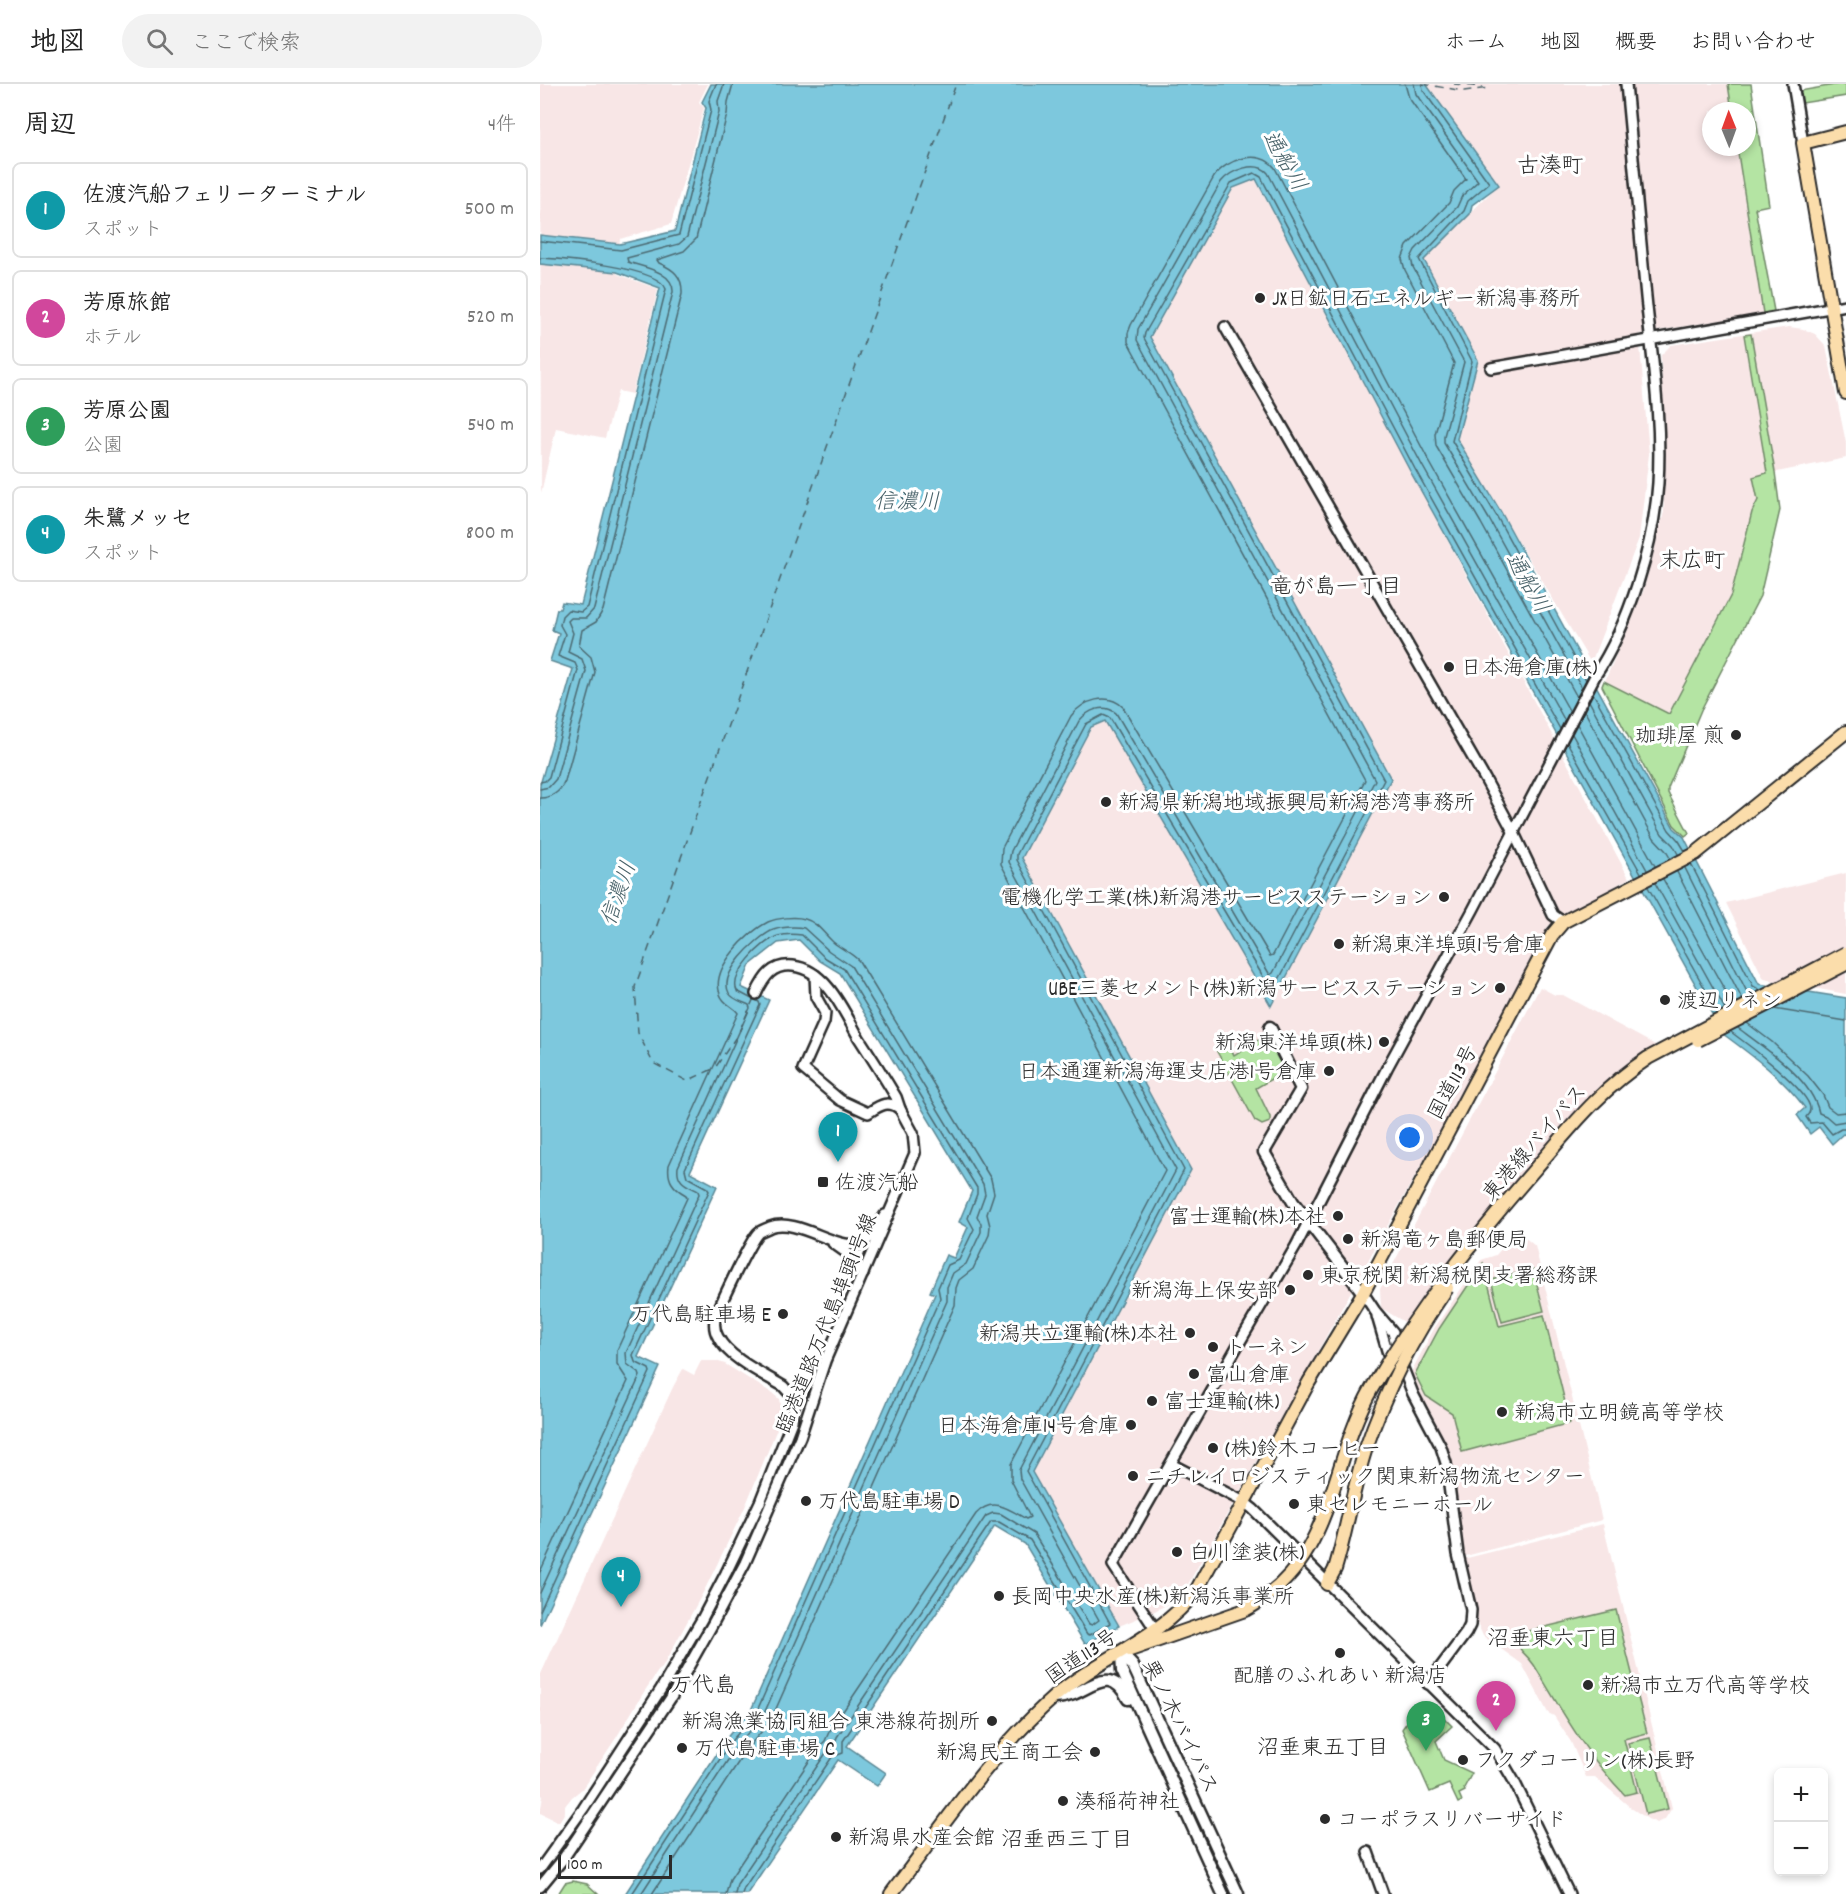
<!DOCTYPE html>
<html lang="ja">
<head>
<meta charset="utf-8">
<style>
  :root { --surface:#fff; --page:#f2f2f2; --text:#222; --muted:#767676; --line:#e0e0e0; --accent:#111827 }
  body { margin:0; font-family:Dekko,"Klee One",sans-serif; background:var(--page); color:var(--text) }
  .controls { position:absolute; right:18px; bottom:18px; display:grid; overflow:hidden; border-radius:9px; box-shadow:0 3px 9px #0003 }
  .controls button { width:54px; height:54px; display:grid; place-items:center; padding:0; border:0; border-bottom:2px solid var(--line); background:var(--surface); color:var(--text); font:30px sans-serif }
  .compass { position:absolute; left:1162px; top:18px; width:54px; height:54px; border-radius:50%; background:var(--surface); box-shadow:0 3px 9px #0003; rotate:359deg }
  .scale { position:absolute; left:18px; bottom:15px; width:114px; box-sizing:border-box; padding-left:6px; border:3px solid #2b2b2b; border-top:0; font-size:16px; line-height:21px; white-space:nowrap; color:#2b2b2b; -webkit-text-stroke:4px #fff; paint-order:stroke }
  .you { position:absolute; left:870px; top:1054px; width:21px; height:21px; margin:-15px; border:4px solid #fff; border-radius:50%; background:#1a73e8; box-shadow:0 0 0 9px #1a73e833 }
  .badge { display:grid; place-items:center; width:39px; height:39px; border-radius:50%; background:var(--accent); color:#fff; font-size:20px; font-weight:700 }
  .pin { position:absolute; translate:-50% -50px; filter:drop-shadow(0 2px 3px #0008) }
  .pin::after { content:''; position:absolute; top:32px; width:21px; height:18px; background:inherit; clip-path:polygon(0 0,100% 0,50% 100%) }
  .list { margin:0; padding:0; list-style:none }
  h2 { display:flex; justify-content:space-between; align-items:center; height:78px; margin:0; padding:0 24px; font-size:26px }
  h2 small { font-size:20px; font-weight:400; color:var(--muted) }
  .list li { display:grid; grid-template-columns:39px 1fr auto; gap:18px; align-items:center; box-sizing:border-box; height:96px; margin:0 12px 12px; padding:0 12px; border:2px solid var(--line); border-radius:9px }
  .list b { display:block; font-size:22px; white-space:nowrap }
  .list p { margin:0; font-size:20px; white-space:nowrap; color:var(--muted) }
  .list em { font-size:20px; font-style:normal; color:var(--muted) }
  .icon { flex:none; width:33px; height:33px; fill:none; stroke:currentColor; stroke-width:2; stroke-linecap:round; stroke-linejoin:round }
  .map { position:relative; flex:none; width:1306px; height:1810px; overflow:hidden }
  header { display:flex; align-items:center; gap:36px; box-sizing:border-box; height:84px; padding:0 30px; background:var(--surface); border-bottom:2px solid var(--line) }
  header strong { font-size:28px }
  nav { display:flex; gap:33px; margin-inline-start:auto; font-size:21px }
  .search { width:420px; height:54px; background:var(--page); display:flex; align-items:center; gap:15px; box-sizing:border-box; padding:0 21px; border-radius:33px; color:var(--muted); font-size:22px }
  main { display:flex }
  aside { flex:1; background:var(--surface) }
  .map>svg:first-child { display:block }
  .built { fill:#f8e6e6 }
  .green { fill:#b4e4a3; stroke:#708867; stroke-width:1.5 }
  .water { fill:#7dc8dd; stroke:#5c8996; stroke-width:1.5 }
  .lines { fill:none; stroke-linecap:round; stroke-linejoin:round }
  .shore { stroke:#4c6a72; stroke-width:1.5 }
  .ferry { stroke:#486269; stroke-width:1.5; stroke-dasharray:8 6; stroke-linecap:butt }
  .tertiary-casing { stroke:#2b2b2b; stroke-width:14 }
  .secondary-casing { stroke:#2b2b2b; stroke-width:15 }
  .trunk-casing { stroke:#2b2b2b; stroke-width:16 }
  .tertiary { stroke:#fff; stroke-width:9 }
  .secondary { stroke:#fff; stroke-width:10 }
  .trunk { stroke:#fbddab; stroke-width:12 }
  .trunk-bridge-casing { stroke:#2b2b2b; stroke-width:16; stroke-linecap:butt }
  .trunk-bridge { stroke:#fbddab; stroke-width:12 }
  .poi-dot { fill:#2b2b2b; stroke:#fff; stroke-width:2 }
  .labels { text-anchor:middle; stroke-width:6; stroke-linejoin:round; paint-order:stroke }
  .poi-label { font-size:21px; fill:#2b2b2b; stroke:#fff; text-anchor:start }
  .street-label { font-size:21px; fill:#2b2b2b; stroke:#fff }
  .water-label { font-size:22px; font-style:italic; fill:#486269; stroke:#fff }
  .neighbourhood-label { font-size:22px; fill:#2b2b2b; stroke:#fff }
</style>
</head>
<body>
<header>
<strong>地図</strong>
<div class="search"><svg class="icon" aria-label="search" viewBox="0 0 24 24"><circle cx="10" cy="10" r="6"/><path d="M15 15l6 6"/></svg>ここで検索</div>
<nav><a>ホーム</a><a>地図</a><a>概要</a><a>お問い合わせ</a></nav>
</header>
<main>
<aside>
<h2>周辺<small>4件</small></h2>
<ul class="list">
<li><span class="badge" style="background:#0f9aa8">1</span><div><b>佐渡汽船フェリーターミナル</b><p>スポット</p></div><em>500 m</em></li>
<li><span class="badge" style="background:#d1479c">2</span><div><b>芳原旅館</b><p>ホテル</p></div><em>520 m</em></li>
<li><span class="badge" style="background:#2e9e5b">3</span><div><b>芳原公園</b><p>公園</p></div><em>540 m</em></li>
<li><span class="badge" style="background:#0f9aa8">4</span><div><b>朱鷺メッセ</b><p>スポット</p></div><em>800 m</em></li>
</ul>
</aside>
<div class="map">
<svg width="1306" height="1810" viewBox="0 0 1306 1810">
  <rect width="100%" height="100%" fill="#fff"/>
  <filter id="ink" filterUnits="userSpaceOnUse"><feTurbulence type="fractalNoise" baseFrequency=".0167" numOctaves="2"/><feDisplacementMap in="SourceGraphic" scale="12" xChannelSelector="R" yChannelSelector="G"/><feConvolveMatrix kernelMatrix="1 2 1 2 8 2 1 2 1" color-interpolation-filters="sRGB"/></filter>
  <g filter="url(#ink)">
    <g class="built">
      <path d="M0,0H168L159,18L164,24L131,140L80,155L77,190L118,205L92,310L78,307L65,354L16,344L1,409Z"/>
      <path d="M886,0H1188L1192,27H1171V63H1197L1223,229L1099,250L1109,370L1099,454L1051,579L917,355L938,276L884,176L958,101Z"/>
      <path d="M715,95L870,387L1089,794L1008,842L918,1015L641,1513L613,1528L579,1542L492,1388L651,1086L482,774L551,643L565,636L731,921L851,695L610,252L693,104Z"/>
      <path d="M1249,243L1263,245L1275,250L1286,262L1306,359V374L1213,393L1218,415L1212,428L1191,511L1129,630L1065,597L1103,508L1124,428L1121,271L1131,261Z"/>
      <path d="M1306,789V910L1224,895L1186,819Z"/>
      <path d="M1000,903L1015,911H1023L1117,962L1068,996L1044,1018L920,1163L866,1239L841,1224L840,1205Z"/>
      <path d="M977,1147L995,1162L1062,1436L922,1473L911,1378L906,1364L869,1292L895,1243L941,1176L956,1171Z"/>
      <path d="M161,1277H176L185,1280L232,1309L239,1315L241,1324V1335L205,1423L165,1505L122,1584L118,1587L104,1608L76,1654L42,1705L32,1713L25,1722V1728L19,1738L0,1729L3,1712L0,1710V1592L133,1303L143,1285L154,1291Z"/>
      <path d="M1063,1440L1132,1724L1125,1735L1117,1739L1108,1735L1091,1724L1055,1693H1046L1031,1658L1014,1632L1008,1629L982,1580L943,1552L935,1534L923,1475Z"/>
    </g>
    <g class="green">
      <path d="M1188,0H1211L1229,121L1215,124L1234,227L1223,229L1197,63H1207V27H1192Z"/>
      <path d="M1300,0H1306V12L1256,20L1254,8Z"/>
      <path d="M1211,250L1235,388L1240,426L1220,512L1161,626L1128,704V709L1149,749L1145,752L1134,741L1062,602L1064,597L1129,630L1191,511L1212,428L1218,416L1213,393L1227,389L1204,251Z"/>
      <path d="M725,952L745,987L716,1004L730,1033V1038L722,1041L715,1037L675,964L686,956L694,971Z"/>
      <path d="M943,1179L959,1242L1004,1231L1030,1339L922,1368L912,1329L886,1312L875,1290L899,1245Z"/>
      <path d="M993,1185L1004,1227L962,1238L951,1196Z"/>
      <path d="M1076,1526L1107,1649L1084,1655L1097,1708L1085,1711C1046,1671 1023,1629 994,1581C984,1566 979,1571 976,1550Z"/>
      <path d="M877,1624L887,1633L895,1625L912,1642L896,1657L904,1676L932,1689L924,1704L925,1707L919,1710L922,1717L918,1719L909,1700L890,1708L862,1645Z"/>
      <path d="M1110,1654L1128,1725L1106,1730L1088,1659Z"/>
      <path d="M33,1797L47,1800L58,1810H18L25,1799Z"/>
    </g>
    <path class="water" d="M171,0H886L959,101L932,121L930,130L884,176L938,276L917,355L961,428L1134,744L1144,753L1219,900L1306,914V1051L1303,1050L1292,1060L1279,1043L1270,1050L1257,1031L1265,1024C1243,994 1213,972 1183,950L870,387L716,95L693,104L610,253L851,695L731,922L565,637L551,643L482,774L651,1086L492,1388L579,1542L545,1560L485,1460L455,1442L307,1662L346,1689L337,1702L298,1676L207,1810H85L189,1651L211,1626L395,1210L390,1208L406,1171L414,1174L428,1143L419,1138L432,1107L300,889L280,877L259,856L238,859L210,881L201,903L229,916L150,1088L177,1102L98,1273L120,1283L0,1541V701L33,585L10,577L19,549L12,546L17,525H20L22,518L41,521L120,204L77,188L0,180V151L80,160L135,147L166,24L162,18Z"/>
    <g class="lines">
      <g class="shore">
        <path d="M865,0L869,14L926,95L914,107L909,119L867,162L862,175L865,186L914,279L895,350L896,362L941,439L1037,613"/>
        <path d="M874,0L876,10L938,97L922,112L917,123L875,166L871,174L873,183L924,278L904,352V359L949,435L1042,604"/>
        <path d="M882,0L883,6L949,99L928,117L924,127L879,175L932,277L912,357L956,431L1046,596"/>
        <path d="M0,157L81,166L139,151L171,26L169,17L176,0"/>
        <path d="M0,174C22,175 119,183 126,205L47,523L41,528L28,526L22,532L20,541L25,550L18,572L35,579L38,586L9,693L5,697L0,698"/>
        <path d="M1053,609L1129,746L1139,757L1145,767"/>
        <path d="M1049,617L1122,750L1133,761L1138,770"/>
        <path d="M1044,626L1114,754L1126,767L1130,774"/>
        <path d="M1037,640L1115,782"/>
        <path d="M1032,650L1107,786"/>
        <path d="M1027,658L1101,789"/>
        <path d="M0,705L9,703L16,695L46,587L42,575L28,568L33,549L28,537L31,534H46L54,525L133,208C134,188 104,183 88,178L87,174L139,160L147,153L179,28L178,17L184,0"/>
        <path d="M0,714C12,714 20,708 25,697L55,588L51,573L39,562L42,546L56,538L63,526L142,210C143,192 133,185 119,179L117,176L144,167L156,155L187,30L188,18L193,0"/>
        <path d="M1151,780L1213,902L1220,906"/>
        <path d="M1145,784L1206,906L1211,911"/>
        <path d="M1137,788L1202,915"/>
        <path d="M1123,795L1193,921"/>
        <path d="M1115,799L1185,925"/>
        <path d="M1108,803L1178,928"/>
        <path d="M1234,925L1306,937"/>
        <path d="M1207,939L1232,958L1268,992L1283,1011L1288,1023L1296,1029L1306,1028"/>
        <path d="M1198,944C1225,964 1272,995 1279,1029L1286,1032L1294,1039L1306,1037"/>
        <path d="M1191,948C1205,958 1271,1008 1270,1025C1270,1027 1268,1031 1266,1033L1270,1039L1282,1038L1292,1050L1301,1045H1306"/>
        <path d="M0,1488L88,1297L77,1280V1266L147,1114L146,1111C133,1104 127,1096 129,1081L198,929C193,922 183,920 180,910C170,884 208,848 228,838C237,834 255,832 265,835C277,838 284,850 293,858C301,865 312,869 319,877L451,1095L454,1109L447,1130L450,1142L449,1151L433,1185L419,1196L416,1204L415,1221L231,1636L207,1665L112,1810"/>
        <path d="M0,1509L100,1292L99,1289L87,1280L86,1269L159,1110L158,1107C147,1101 136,1098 138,1083L210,924L209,921C203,918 193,916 189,909C178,889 216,855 231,847C239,843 255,842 264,844L289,867L311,882L443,1100L445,1110L437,1132L441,1140V1148L426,1180L413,1189L407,1203V1217L223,1632L199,1659L101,1810"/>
        <path d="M0,1527L110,1288L109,1285L95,1278L93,1271L169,1107L167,1104L147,1093L145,1085L220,921L219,918L215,916"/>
        <path d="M92,1810L193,1655L216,1629L400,1214L398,1204L408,1181L419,1176L434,1145L428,1134L437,1110V1104L304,885L284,873L262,851C255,850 245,850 238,852C222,857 189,891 197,907L212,915"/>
        <path d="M186,1810L190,1795L278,1664L285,1657L289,1648L436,1430C453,1412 469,1425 486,1435L490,1433L471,1396V1380L625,1087L461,780L462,764L531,632C543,616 568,608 583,623L730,872L733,871L825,696L588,258V249L591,241L674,93C686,75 720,64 735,84L889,377L1030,628"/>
        <path d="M195,1810L197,1800L286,1669L294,1663L297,1653L446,1432L453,1429L461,1430L494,1450L549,1540L552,1541L559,1536L480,1395L479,1386L636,1086L469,778L471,767L539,637C548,626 564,619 576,629L730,891L733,889L835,696L597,256L598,245L681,98C691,86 716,76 728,89L882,381L1025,637"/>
        <path d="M202,1810L204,1804L292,1673L303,1669V1657L451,1438H459L490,1456L547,1550L550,1551L570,1539L486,1387L644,1086L477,776V770L546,640L563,631L570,634L731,906L734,905L844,696L604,254L605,249L691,99L714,89L721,93L875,385L1020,645"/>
      </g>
      <g class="ferry">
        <path d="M882,0L924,7L949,4"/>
        <path d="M914,0L943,3"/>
        <path d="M928,0L939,2"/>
        <path d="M214,914L198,950L175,984L147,997L113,979L98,949L95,903L416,0"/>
      </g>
      <g class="tertiary-casing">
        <g id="tertiary">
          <path d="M1253,0L1263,59"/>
          <path d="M685,243L945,695L973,747L1013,831L1023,838"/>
          <path d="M951,284L1306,221"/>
          <path d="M275,891L276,913L285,929L284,938L263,985L300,1016L328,1029C339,1022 348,1015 360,1025"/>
          <path d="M293,1159L307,1169L323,1190"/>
          <path d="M823,1209L835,1227L853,1248L859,1274L873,1310L901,1363L906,1379L918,1470L931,1526L930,1541L926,1549L888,1600"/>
          <path d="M837,1232L851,1280"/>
          <path d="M631,1380L704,1418L713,1425L955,1665L974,1697L1029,1810"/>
          <path d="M615,1545L573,1481L698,1261L756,1162L847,984L933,826L1055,592C1089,541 1114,460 1118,399C1122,337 1112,274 1106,213C1099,142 1092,71 1086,0"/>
          <path d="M828,1768L843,1810"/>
          <path d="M0,1785L43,1725L121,1605L162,1535L186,1489L220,1418L252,1337L254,1320L253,1313L243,1302C223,1290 188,1274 178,1253C175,1248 174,1241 175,1235C178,1224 210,1157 218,1149C220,1147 226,1145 230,1143C260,1132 303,1173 326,1157C334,1151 339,1139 345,1131"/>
          <path d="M0,1803L23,1775L132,1612L172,1541L205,1479L260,1353L285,1277L375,1069L373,1049L360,1025L356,1013C344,993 332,974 319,954C304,928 287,886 253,882C232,880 224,893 216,910"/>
        </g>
      </g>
      <g class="secondary-casing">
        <g id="secondary">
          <path d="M730,943L761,1005L724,1068L753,1118L823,1209"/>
          <path d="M581,1569L593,1582L698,1810"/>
          <path d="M581,1569L582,1587L683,1810"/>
          <path d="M514,1614C546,1615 567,1574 588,1615"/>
        </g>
      </g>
      <g class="trunk-casing">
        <g id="trunk">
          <path d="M1306,48L1263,59L1306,309"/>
          <path d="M787,1500L795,1485"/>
          <path d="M590,1566L705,1526"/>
          <path d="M351,1810C403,1742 450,1670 514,1613C558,1574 620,1555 656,1507L769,1298L823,1209L1012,851L1023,838L1155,770L1306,648"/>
        </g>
      </g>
      <use href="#tertiary" class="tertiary"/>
      <use href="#secondary" class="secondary"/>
      <use href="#trunk" class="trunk"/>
      <g class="trunk-bridge-casing">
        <g id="trunk-bridge">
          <path d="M1158,956L1306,880"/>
          <path d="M795,1485C807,1446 813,1403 826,1364C845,1308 873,1253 907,1204"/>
          <path d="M705,1526C796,1477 787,1383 832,1304C878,1225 935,1154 995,1085C1032,1042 1060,1006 1108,974L1306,869"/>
        </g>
      </g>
      <use href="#trunk-bridge" class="trunk-bridge"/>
    </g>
  </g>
  <g class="poi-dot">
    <circle cx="720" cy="214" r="6"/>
    <circle cx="909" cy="583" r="6"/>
    <circle cx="1196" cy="651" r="6"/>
    <circle cx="566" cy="718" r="6"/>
    <circle cx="904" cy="813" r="6"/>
    <circle cx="799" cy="860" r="6"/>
    <circle cx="960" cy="904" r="6"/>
    <circle cx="1125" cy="916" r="6"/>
    <circle cx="844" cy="958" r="6"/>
    <circle cx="789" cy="987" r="6"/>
    <rect x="277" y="1092" width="12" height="12" rx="3"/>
    <circle cx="798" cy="1132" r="6"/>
    <circle cx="808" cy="1155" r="6"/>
    <circle cx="768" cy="1191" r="6"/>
    <circle cx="750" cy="1206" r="6"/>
    <circle cx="243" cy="1230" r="6"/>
    <circle cx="650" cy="1249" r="6"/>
    <circle cx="673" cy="1263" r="6"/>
    <circle cx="654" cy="1290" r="6"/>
    <circle cx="612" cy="1317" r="6"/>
    <circle cx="962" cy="1328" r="6"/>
    <circle cx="591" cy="1341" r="6"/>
    <circle cx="673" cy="1364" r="6"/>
    <circle cx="593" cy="1392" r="6"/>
    <circle cx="266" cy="1417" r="6"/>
    <circle cx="754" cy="1420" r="6"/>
    <circle cx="637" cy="1468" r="6"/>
    <circle cx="459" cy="1512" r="6"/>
    <circle cx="800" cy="1569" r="6"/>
    <circle cx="1048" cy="1601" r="6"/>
    <circle cx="452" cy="1637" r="6"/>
    <circle cx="142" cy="1664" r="6"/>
    <circle cx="555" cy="1668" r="6"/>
    <circle cx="923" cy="1676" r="6"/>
    <circle cx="523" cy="1717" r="6"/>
    <circle cx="785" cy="1735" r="6"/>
    <circle cx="296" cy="1753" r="6"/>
  </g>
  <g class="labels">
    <g class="poi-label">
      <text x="732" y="221">JX日鉱日石エネルギー新潟事務所</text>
      <text x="921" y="590">日本海倉庫(株)</text>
      <text x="1184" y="658" text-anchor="end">珈琲屋 煎</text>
      <text x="578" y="725">新潟県新潟地域振興局新潟港湾事務所</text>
      <text x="892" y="820" text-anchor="end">電機化学工業(株)新潟港サービスステーション</text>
      <text x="811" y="867">新潟東洋埠頭1号倉庫</text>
      <text x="948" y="911" text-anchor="end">UBE三菱セメント(株)新潟サービスステーション</text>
      <text x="1137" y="923">渡辺リネン</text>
      <text x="832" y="965" text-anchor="end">新潟東洋埠頭(株)</text>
      <text x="777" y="994" text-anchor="end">日本通運新潟海運支店港1号倉庫</text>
      <text x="295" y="1105">佐渡汽船</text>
      <text x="786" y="1139" text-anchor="end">富士運輸(株)本社</text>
      <text x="820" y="1162">新潟竜ヶ島郵便局</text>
      <text x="780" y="1198">東京税関 新潟税関支署総務課</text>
      <text x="738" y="1213" text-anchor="end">新潟海上保安部</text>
      <text x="231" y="1237" text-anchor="end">万代島駐車場 E</text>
      <text x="638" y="1256" text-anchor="end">新潟共立運輸(株)本社</text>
      <text x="685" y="1270">トーネン</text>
      <text x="666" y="1297">富山倉庫</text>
      <text x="624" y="1324">富士運輸(株)</text>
      <text x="974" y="1335">新潟市立明鏡高等学校</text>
      <text x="579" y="1348" text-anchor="end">日本海倉庫14号倉庫</text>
      <text x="685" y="1371">(株)鈴木コーヒー</text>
      <text x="605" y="1399">ニチレイロジスティック関東新潟物流センター</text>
      <text x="278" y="1424">万代島駐車場 D</text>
      <text x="766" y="1427">東セレモニーホール</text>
      <text x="649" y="1475">白川塗装(株)</text>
      <text x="471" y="1519">長岡中央水産(株)新潟浜事業所</text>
      <text x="800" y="1598" text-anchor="middle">配膳のふれあい 新潟店</text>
      <text x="1060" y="1608">新潟市立万代高等学校</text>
      <text x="440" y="1644" text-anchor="end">新潟漁業協同組合 東港線荷捌所</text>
      <text x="154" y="1671">万代島駐車場 C</text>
      <text x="543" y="1675" text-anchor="end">新潟民主商工会</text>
      <text x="935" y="1683">フクダコーリン(株)長野</text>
      <text x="535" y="1724">湊稲荷神社</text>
      <text x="797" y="1742">コーポラスリバーサイド</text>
      <text x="308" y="1760">新潟県水産会館</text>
    </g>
    <g class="street-label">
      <text transform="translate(912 998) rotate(-62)" y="7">国道113号</text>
      <text transform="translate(994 1058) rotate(-49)" y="7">東港線バイパス</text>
      <text transform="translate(286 1239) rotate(-68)" y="7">臨港道路万代島埠頭1号線</text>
      <text transform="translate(541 1572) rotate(-34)" y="7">国道113号</text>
      <text transform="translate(641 1642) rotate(64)" y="7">栗ノ木バイパス</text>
    </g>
    <g class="water-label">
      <text transform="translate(746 76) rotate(60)" y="8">通船川</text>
      <text x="367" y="424">信濃川</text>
      <text transform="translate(989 498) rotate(60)" y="8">通船川</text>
      <text transform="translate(77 809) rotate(-71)" y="8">信濃川</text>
    </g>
    <g class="neighbourhood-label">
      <text x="1010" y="88">古湊町</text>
      <text x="1152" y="483">末広町</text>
      <text x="796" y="509">竜が島一丁目</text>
      <text x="1013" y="1561">沼垂東六丁目</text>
      <text x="163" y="1608">万代島</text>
      <text x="783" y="1670">沼垂東五丁目</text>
      <text x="527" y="1762">沼垂西三丁目</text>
    </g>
  </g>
</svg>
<div class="controls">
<button>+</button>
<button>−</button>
</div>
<svg class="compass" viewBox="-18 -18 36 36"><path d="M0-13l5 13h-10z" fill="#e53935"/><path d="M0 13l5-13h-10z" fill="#767676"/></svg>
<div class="scale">100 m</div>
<div class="you"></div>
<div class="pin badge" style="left:298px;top:1078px;background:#0f9aa8">1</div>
<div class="pin badge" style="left:956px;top:1647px;background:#d1479c">2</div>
<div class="pin badge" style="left:886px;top:1667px;background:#2e9e5b">3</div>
<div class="pin badge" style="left:81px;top:1523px;background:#0f9aa8">4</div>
</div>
</main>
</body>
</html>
